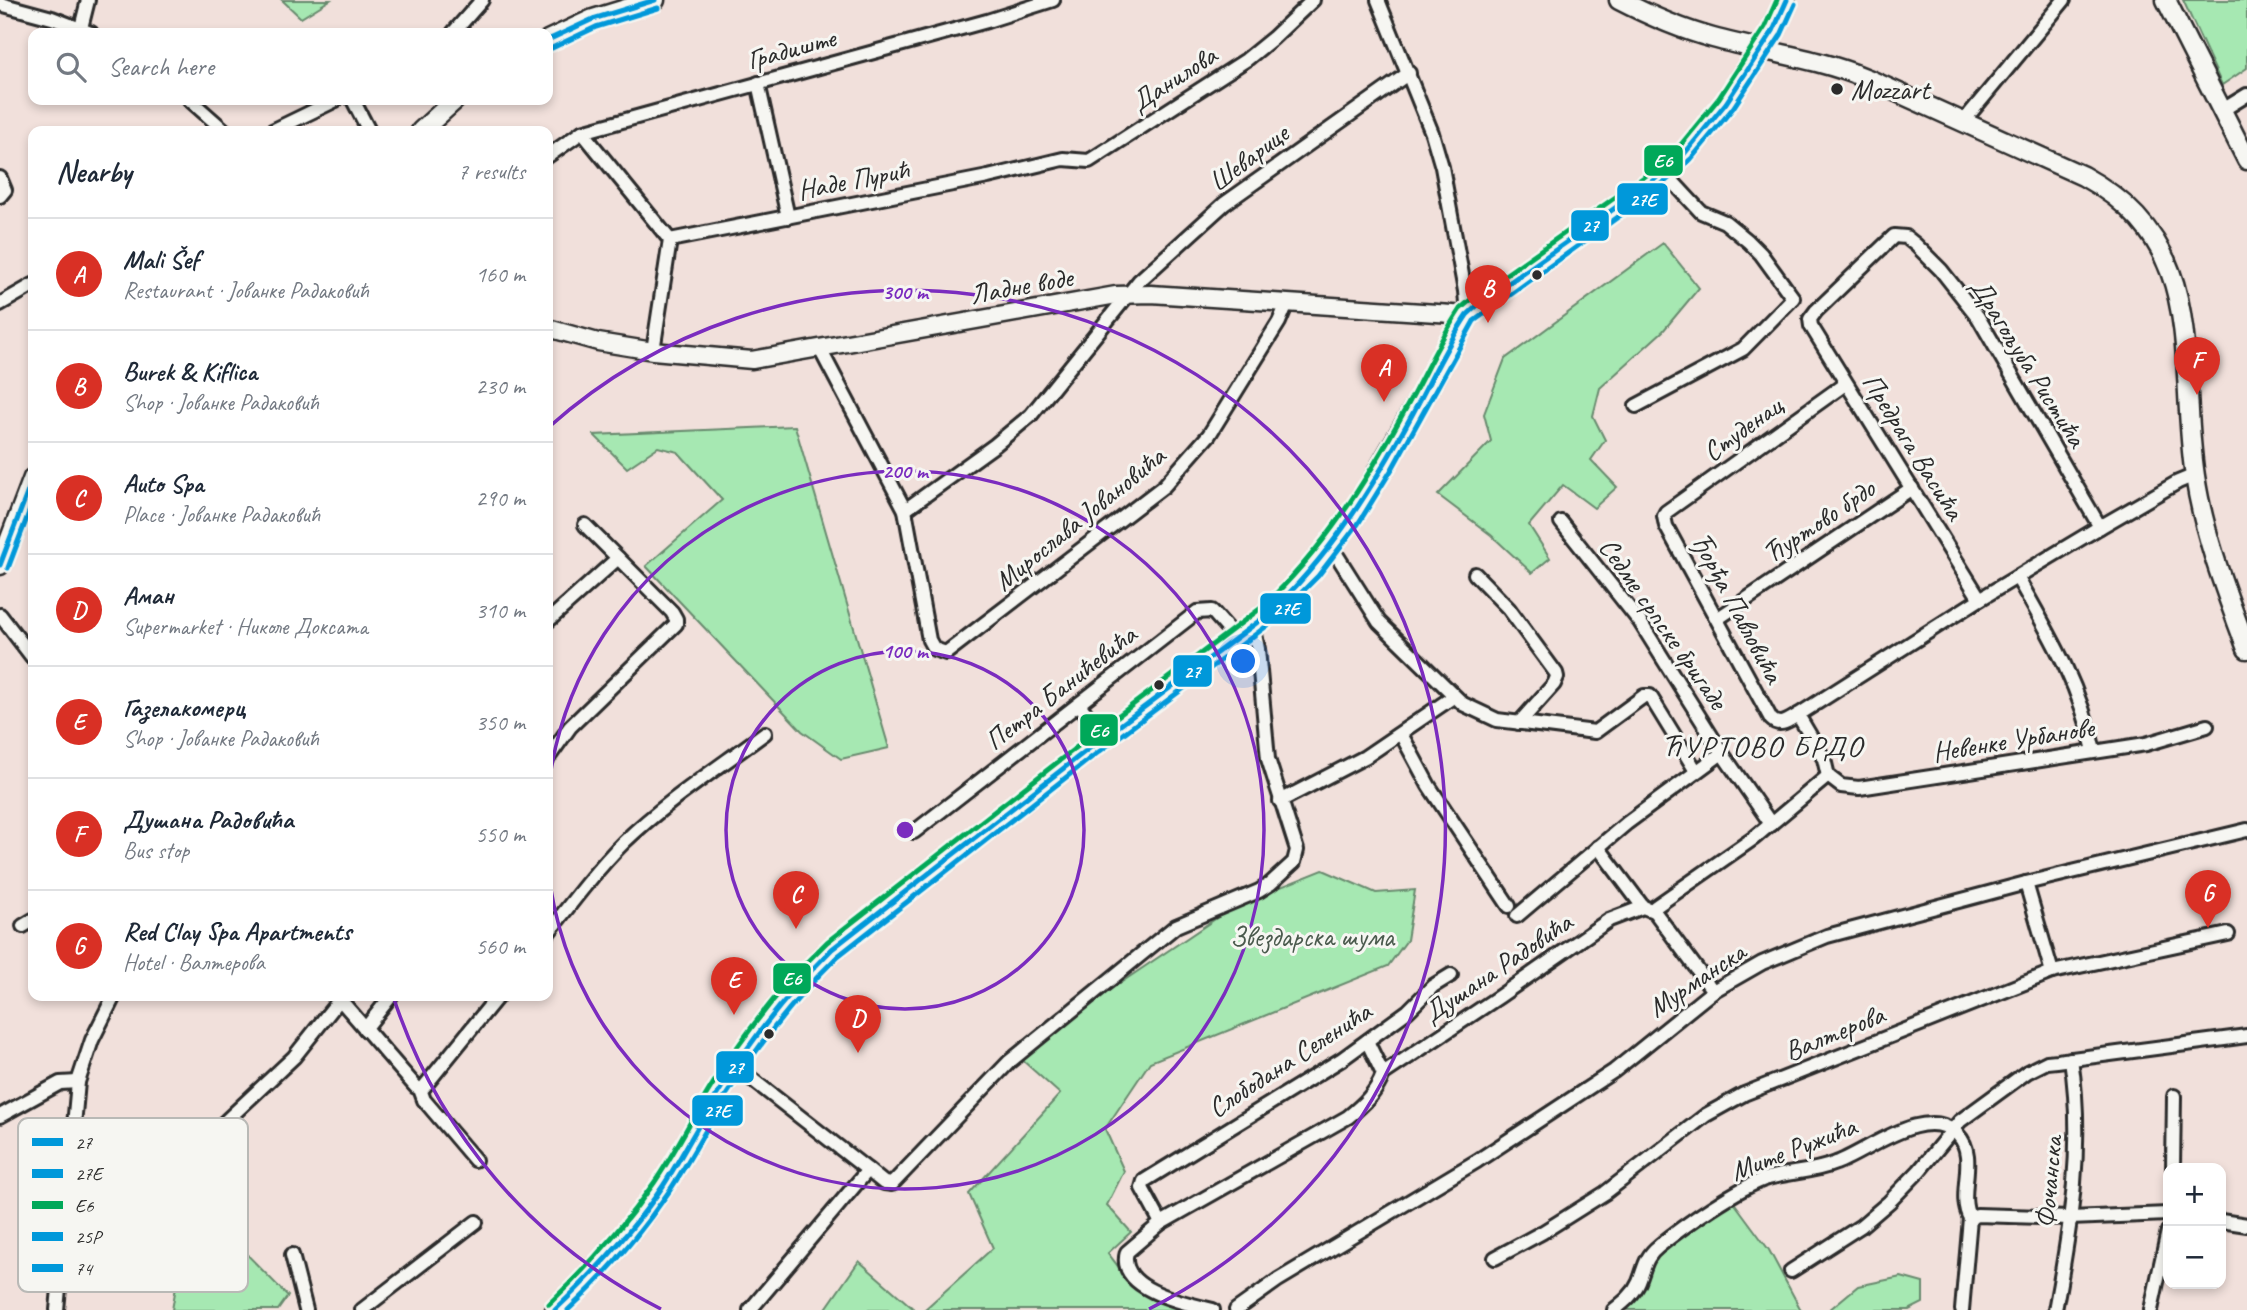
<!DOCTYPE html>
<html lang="en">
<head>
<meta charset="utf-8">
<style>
  :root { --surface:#fff; --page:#f2f2f3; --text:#1f2937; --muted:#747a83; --line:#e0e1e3; --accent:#d93025 }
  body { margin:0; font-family:Caveat,sans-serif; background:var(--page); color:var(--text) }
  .controls { position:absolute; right:21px; bottom:21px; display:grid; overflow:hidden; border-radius:14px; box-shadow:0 4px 10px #0003 }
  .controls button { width:63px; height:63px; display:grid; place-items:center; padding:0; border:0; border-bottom:2px solid var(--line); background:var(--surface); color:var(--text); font:35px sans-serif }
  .you { position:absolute; left:1244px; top:662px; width:24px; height:24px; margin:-18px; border:5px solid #fff; border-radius:50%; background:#1a73e8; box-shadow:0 0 0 10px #1a73e833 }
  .badge { display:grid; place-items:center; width:46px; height:46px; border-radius:50%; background:var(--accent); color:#fff; font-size:23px; font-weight:700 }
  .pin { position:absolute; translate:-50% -58px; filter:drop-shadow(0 2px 4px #0008) }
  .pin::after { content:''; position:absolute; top:37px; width:24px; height:21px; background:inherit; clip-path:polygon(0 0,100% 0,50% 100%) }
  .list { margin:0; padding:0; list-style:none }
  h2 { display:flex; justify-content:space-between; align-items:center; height:91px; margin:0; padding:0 28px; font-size:30px }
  h2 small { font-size:23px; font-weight:400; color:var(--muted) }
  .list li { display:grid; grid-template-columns:46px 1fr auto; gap:21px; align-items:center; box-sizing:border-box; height:112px; padding:0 28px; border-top:2px solid var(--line) }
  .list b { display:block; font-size:26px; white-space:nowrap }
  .list p { margin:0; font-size:23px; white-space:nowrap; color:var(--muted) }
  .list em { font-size:23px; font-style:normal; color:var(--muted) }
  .icon { flex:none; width:38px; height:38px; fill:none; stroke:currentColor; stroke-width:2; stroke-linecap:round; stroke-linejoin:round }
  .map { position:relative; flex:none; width:2247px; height:1310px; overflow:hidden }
  .search { position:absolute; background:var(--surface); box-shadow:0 4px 10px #0003; left:28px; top:28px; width:525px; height:77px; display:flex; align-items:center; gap:18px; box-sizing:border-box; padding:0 24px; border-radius:14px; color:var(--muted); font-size:26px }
  .panel { position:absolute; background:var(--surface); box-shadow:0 4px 10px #0003; left:28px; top:126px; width:525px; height:875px; border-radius:14px }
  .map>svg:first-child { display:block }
  .green { fill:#a6e8b2; stroke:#688a6e; stroke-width:2 }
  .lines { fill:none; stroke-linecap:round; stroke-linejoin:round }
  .minor-casing { stroke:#2b2b2b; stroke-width:18 }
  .tertiary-casing { stroke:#2b2b2b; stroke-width:21 }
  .secondary-casing { stroke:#2b2b2b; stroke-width:23 }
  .minor { stroke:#f6f6f2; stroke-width:12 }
  .tertiary { stroke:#f6f6f2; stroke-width:16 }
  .secondary { stroke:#f6f6f2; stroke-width:18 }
  .bus-1-casing { stroke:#f6f6f2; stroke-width:10 }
  .bus-2-casing { stroke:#f6f6f2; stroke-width:10 }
  .bus-3-casing { stroke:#f6f6f2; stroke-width:10 }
  .bus-4-casing { stroke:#f6f6f2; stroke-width:10 }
  .bus-5-casing { stroke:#f6f6f2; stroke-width:10 }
  .bus-1 { stroke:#0098da; stroke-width:5 }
  .bus-2 { stroke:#0098da; stroke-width:5 }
  .bus-3 { stroke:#00a859; stroke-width:5 }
  .bus-4 { stroke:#0098da; stroke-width:5 }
  .bus-5 { stroke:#0098da; stroke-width:5 }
  .ring { fill:none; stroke:#7b2cbf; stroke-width:3.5 }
  .poi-dot { fill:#2b2b2b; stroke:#f6f6f2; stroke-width:2.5 }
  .labels { text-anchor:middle; stroke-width:6; stroke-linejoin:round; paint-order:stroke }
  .street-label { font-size:28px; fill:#2b2b2b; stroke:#f6f6f2 }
  .poi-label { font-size:28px; fill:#2b2b2b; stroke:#f6f6f2; text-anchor:start }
  .park-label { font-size:28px; fill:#4a5a4d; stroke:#f6f6f2 }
  .neighbourhood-label { font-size:30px; letter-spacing:2px; fill:#2b2b2b; stroke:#f6f6f2 }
  .key { fill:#f6f6f2; stroke:#b9b9b6; stroke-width:2 }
  .key-label { font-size:19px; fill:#2b2b2b }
  .centre { fill:#7b2cbf; stroke:#f6f6f2; stroke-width:3.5 }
  .ring-label { font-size:21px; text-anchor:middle; font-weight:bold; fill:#7b2cbf; stroke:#f6f6f2; stroke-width:6; stroke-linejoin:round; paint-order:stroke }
  .line-badge { stroke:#f6f6f2; stroke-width:2.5 }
  .badge-label { font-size:19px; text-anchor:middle; font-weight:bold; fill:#fff }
</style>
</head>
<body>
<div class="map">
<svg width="2247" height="1310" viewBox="0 0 2247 1310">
  <rect width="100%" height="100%" fill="#f1e0db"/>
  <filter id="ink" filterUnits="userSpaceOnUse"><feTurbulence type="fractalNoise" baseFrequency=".0143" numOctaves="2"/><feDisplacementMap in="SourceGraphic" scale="14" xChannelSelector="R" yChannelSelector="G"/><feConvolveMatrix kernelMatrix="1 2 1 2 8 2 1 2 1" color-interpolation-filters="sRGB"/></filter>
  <g filter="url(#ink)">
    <g class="green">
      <path d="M282,0H330L301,18Z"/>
      <path d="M2183,0H2247V68L2222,85Z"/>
      <path d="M1663,243L1699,288L1663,331L1600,388L1593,416L1605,440L1591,460L1617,487L1594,508L1563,485L1529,525L1550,558L1532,573L1491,535L1438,495L1491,441L1484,414L1505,359Z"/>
      <path d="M795,426L889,748L841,759L802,731L646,566L722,500L678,452L658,447L627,468L594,435Z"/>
      <path d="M1323,870L1376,893L1415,890L1407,940L1388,966L1150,1062L1105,1129L1124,1171L1107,1205L1131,1232L1108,1253L1136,1290L1182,1310H924L993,1248L969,1194L1060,1094L1021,1059L1107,992L1236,905Z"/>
      <path d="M1730,1197L1769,1250L1801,1310H1614L1627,1299L1647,1258Z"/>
      <path d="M209,1216L288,1296L278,1310H172L183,1245Z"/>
      <path d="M859,1261L915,1310H825Z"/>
      <path d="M1901,1277L1923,1283V1303L1909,1310H1829L1858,1286Z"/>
    </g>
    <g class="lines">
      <g class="minor-casing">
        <g id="minor">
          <path d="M1378,0L1432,133L1442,167L1465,291L1467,315"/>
          <path d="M0,4L52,18L91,33"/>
          <path d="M81,28L88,0"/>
          <path d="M453,33L482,0"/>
          <path d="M758,83L788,217"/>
          <path d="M190,100L225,131"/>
          <path d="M353,100L369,131"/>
          <path d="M2221,111L2247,95"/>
          <path d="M1963,122L2064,0"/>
          <path d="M272,131L336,100"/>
          <path d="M582,132L670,240L653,351"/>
          <path d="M548,156L582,132L987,21L1053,0"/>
          <path d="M0,178L5,190L0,196"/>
          <path d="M670,240L988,177L1063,159L1089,161L1246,60L1273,38L1313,0"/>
          <path d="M0,304L33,285"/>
          <path d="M820,349L905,510L929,640L934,649L946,653L1164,486L1209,435L1279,322L1287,303"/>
          <path d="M1845,384L1666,512L1664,516L1666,526L1771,719C1780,728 1789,720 1798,715L1980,599L2100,527L2178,482L2195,475"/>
          <path d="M1636,406L1743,349L1793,298L1761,254L1748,241L1725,222L1701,212L1664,172"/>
          <path d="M905,510L995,445L1031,415L1139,281L1224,204L1409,73"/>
          <path d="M1561,522L1640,622L1722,753L1771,824"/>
          <path d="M1331,546L1379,622L1463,704L1497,720L1595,732L1644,696H1650L1696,771"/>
          <path d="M1475,574L1509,609L1556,673L1557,677L1554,684L1519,723"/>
          <path d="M2017,577C2050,635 2080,685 2094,751"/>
          <path d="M1980,599L1811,326L1810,319L1816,311L1894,236L1906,237L1916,245L1941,270L1978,317L2100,527"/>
          <path d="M0,615L33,658"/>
          <path d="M1717,619L1912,488"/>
          <path d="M548,621L618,558"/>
          <path d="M1079,704L1103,737"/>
          <path d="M1798,715L1824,759L1828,776"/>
          <path d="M1401,734L1429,786L1509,906"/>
          <path d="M548,758L570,727L676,624V619L672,612L585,525"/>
          <path d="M1828,776L1841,786L1859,788L2146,744L2207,726"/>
          <path d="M1280,801L1365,757L1453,697"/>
          <path d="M914,832L1197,612L1212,611L1235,637"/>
          <path d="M1598,847L1643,907"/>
          <path d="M2026,883L2052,972"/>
          <path d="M1654,911L1655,907L1754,838L1828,776"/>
          <path d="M1654,911L1713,991"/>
          <path d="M1517,916L1627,823L1722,753"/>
          <path d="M23,926L33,920"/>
          <path d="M548,933C572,902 596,870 624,842C667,801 718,768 765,733"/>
          <path d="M337,996L416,1087L420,1089L424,1100L475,1160"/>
          <path d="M365,1029L391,996"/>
          <path d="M735,1066L868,1170"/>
          <path d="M1383,1074L1500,996L1609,920L1643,907L1654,911"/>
          <path d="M420,1089L424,1087L498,996"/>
          <path d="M0,1116L60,1083L78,1082"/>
          <path d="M2173,1168L2174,1096"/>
          <path d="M218,1206C202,1184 196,1158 211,1135L294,1057L340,999"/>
          <path d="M1970,1218L1977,1215L2070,1218L2168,1214"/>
          <path d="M2221,1221L2247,1225"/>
          <path d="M1161,1223L1142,1188L1144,1181L1342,1059L1408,1011L1433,986L1451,975"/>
          <path d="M292,1255L306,1310"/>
          <path d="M1495,1258L1543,1232L1605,1193L1706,1115L1744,1094L2052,972L2228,934"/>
          <path d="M1791,1271L1861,1226L1889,1202L1919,1171L1960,1121L2027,1072L2047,1062L2057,1061L2247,1036"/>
          <path d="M57,1310L78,1082L92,1040L114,996"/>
          <path d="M362,1310L476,1222"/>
          <path d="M750,1310L868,1170L884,1183L892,1184L1009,1062L1176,926L1259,891L1270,884L1294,862L1297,850L1268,759L1258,649L1253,624"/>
          <path d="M1213,1310C1188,1304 1116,1290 1127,1252L1161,1223L1348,1117C1363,1105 1377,1092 1383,1074L1367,1041"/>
          <path d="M1236,1310L1278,1280L1477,1161L1614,1071L1713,991L1762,963L1827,936L2026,883L2247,830"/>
          <path d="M1614,1310C1624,1302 1634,1294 1639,1282C1645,1267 1645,1257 1659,1246C1682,1227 1740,1186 1768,1178C1790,1172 1814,1172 1836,1163C1867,1152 1927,1102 1958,1135C1979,1157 1956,1194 1970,1218L1962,1310"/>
          <path d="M2055,1310C2071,1226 2084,1144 2071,1059"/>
          <path d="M2151,1310L2168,1231"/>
        </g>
      </g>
      <g class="tertiary-casing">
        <g id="tertiary">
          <path d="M1762,48L1781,17L1787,0"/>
          <path d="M548,328L598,342L653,351L752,360L1116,295L1151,294L1467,315"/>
        </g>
      </g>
      <g class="secondary-casing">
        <g id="secondary">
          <path d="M1619,0C1650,16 1680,29 1713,38C1765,52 1818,58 1868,79L2083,176C2210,245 2177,357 2195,476C2204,536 2226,592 2247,649"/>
          <path d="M2166,0L2247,160"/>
          <path d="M548,40L593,19L655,0"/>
          <path d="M421,131L455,100"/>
          <path d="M0,565L33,478"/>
          <path d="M555,1310C596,1273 632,1231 663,1185C678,1162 691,1136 706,1112C742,1052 781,997 832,949L1087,750L1267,615L1295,590L1331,546L1354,512L1467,315L1479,304L1664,172L1703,134L1762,48"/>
        </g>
      </g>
      <use href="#minor" class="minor"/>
      <use href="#tertiary" class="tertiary"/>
      <use href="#secondary" class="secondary"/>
      <g class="bus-1-casing">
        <path id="bus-1" d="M555,1310C595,1272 632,1232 663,1186C683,1155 700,1121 720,1090C752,1038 789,992 832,949L1087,750L1267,615C1330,557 1373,487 1413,413C1431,380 1446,346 1467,315L1479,304L1649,184L1685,153L1726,103L1773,31L1787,0"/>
      </g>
      <g class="bus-2-casing">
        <path id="bus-2" d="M568,1310C606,1275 639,1235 668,1193C689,1162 706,1129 725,1097C758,1045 795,998 838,956L1092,757L1272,622L1318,576L1358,524L1392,469L1474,321L1654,191L1691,159L1733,108L1781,35L1795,4"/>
      </g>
      <g class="bus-3-casing">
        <path id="bus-3" d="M549,1304C588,1267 623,1227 654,1183C675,1153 691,1119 711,1087C744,1034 782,985 827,942L1082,743L1261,608C1323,551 1366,482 1406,408C1424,375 1439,341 1460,309L1474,297L1644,177L1679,147L1719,98L1765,27L1777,0"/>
      </g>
      <g class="bus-4-casing">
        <g id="bus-4">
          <path d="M548,40L593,19L655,0"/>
          <path d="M0,565L33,478"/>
        </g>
      </g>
      <g class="bus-5-casing">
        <g id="bus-5">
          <path d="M552,48L596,27L658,8"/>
          <path d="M8,568L33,502"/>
        </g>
      </g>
      <use href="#bus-1" class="bus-1"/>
      <use href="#bus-2" class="bus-2"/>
      <use href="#bus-3" class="bus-3"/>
      <use href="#bus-4" class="bus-4"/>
      <use href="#bus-5" class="bus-5"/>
    </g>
  </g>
  <g class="ring">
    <circle cx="905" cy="830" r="179"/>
    <path d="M548 792A359 359 0 1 1 548 868"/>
    <path d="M661 1309A538 538 0 0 1 393 996M549 427A538 538 0 1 1 1149 1309"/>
  </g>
  <g class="poi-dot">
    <circle cx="1837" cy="89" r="7"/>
    <circle cx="1537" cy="275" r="6"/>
    <circle cx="1159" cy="685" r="6"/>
    <circle cx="769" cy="1034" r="6"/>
  </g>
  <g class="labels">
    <g class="street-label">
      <text transform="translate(791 48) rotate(-15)" y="10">Градиште</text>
      <text transform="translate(1173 78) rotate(-33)" y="10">Данилова</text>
      <text transform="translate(1248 157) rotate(-37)" y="10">Шеварице</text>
      <text transform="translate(853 179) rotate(-11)" y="10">Наде Пурић</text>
      <text transform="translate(1021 285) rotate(-10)" y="10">Ладне воде</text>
      <text transform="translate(2029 362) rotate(58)" y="10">Драгољуба Ристића</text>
      <text transform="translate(1742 428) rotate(-36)" y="10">Студенац</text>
      <text transform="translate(1914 446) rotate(58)" y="10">Предрага Васића</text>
      <text transform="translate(1079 518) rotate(-39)" y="10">Мирослава Јовановића</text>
      <text transform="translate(1818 521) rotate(-34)" y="10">Ћуртово брдо</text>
      <text transform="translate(1738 607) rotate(62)" y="10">Ђорђа Павловића</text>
      <text transform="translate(1664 623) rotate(55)" y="10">Седме српске бригаде</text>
      <text transform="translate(1060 687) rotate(-38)" y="10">Петра Банићевића</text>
      <text transform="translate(2013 739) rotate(-9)" y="10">Невенке Урбанове</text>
      <text transform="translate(1497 967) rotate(-34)" y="10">Душана Радовића</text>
      <text transform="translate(1696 979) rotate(-34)" y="10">Мурманска</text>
      <text transform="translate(1834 1032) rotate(-22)" y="10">Валтерова</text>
      <text transform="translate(1289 1059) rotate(-33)" y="10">Слободана Селенића</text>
      <text transform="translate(1793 1148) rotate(-21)" y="10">Мите Ружића</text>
      <text transform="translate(2048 1182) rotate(-85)" y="10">Фочанска</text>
    </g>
    <g class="poi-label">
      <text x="1851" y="99">Mozzart</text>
    </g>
    <g class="park-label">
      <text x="1312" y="946">Звездарска шума</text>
    </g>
    <g class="neighbourhood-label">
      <text x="1762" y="756">ЋУРТОВО БРДО</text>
    </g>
  </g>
  <rect x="18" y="1118" width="230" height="174" rx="10" class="key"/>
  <rect x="32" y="1138" width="31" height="8" fill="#0098da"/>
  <rect x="32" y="1169" width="31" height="9" fill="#0098da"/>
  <rect x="32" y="1201" width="31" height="8" fill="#00a859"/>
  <rect x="32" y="1232" width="31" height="9" fill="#0098da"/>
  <rect x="32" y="1264" width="31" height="8" fill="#0098da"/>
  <g class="key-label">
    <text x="75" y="1149">27</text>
    <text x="75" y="1180">27E</text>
    <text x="75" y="1212">E6</text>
    <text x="75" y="1243">25P</text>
    <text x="75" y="1275">74</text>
  </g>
  <circle cx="905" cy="830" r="10" class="centre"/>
  <g class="ring-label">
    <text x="905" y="299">300 m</text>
    <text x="905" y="478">200 m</text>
    <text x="905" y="658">100 m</text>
  </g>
  <g class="line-badge">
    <rect x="1643" y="144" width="41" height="33" rx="7" fill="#00a859"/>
    <rect x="1616" y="182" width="53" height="34" rx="7" fill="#0098da"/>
    <rect x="1570" y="209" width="40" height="33" rx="7" fill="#0098da"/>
    <rect x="1259" y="592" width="53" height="33" rx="7" fill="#0098da"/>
    <rect x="1172" y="654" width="41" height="34" rx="7" fill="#0098da"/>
    <rect x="1079" y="713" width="40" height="34" rx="7" fill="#00a859"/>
    <rect x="772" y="962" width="40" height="33" rx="7" fill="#00a859"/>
    <rect x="715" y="1050" width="40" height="34" rx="7" fill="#0098da"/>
    <rect x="691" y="1094" width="53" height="33" rx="7" fill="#0098da"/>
  </g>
  <g class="badge-label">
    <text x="1663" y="167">E6</text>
    <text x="1643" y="206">27E</text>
    <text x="1590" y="232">27</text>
    <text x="1286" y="615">27E</text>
    <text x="1192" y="678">27</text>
    <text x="1099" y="737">E6</text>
    <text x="792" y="985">E6</text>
    <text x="735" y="1074">27</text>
    <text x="717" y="1117">27E</text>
  </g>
</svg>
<div class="controls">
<button>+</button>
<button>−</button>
</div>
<div class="you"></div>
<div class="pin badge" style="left:1384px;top:402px">A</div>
<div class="pin badge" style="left:1488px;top:323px">B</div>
<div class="pin badge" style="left:796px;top:929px">C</div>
<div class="pin badge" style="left:858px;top:1053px">D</div>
<div class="pin badge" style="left:734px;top:1015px">E</div>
<div class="pin badge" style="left:2197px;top:395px">F</div>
<div class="pin badge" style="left:2208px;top:928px">G</div>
<div class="search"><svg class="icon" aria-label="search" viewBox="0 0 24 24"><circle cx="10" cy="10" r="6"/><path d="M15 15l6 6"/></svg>Search here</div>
<section class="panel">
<h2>Nearby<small>7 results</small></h2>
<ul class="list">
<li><span class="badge">A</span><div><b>Mali Šef</b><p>Restaurant · Јованке Радаковић</p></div><em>160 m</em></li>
<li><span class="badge">B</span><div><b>Burek &amp; Kiflica</b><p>Shop · Јованке Радаковић</p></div><em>230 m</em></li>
<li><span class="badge">C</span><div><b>Auto Spa</b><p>Place · Јованке Радаковић</p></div><em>290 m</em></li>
<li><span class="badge">D</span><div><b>Аман</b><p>Supermarket · Николе Доксата</p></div><em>310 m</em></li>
<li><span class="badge">E</span><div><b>Газелакомерц</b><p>Shop · Јованке Радаковић</p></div><em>350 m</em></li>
<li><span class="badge">F</span><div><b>Душана Радовића</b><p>Bus stop</p></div><em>550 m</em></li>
<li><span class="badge">G</span><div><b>Red Clay Spa Apartments</b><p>Hotel · Валтерова</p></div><em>560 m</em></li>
</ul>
</section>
</div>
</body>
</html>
